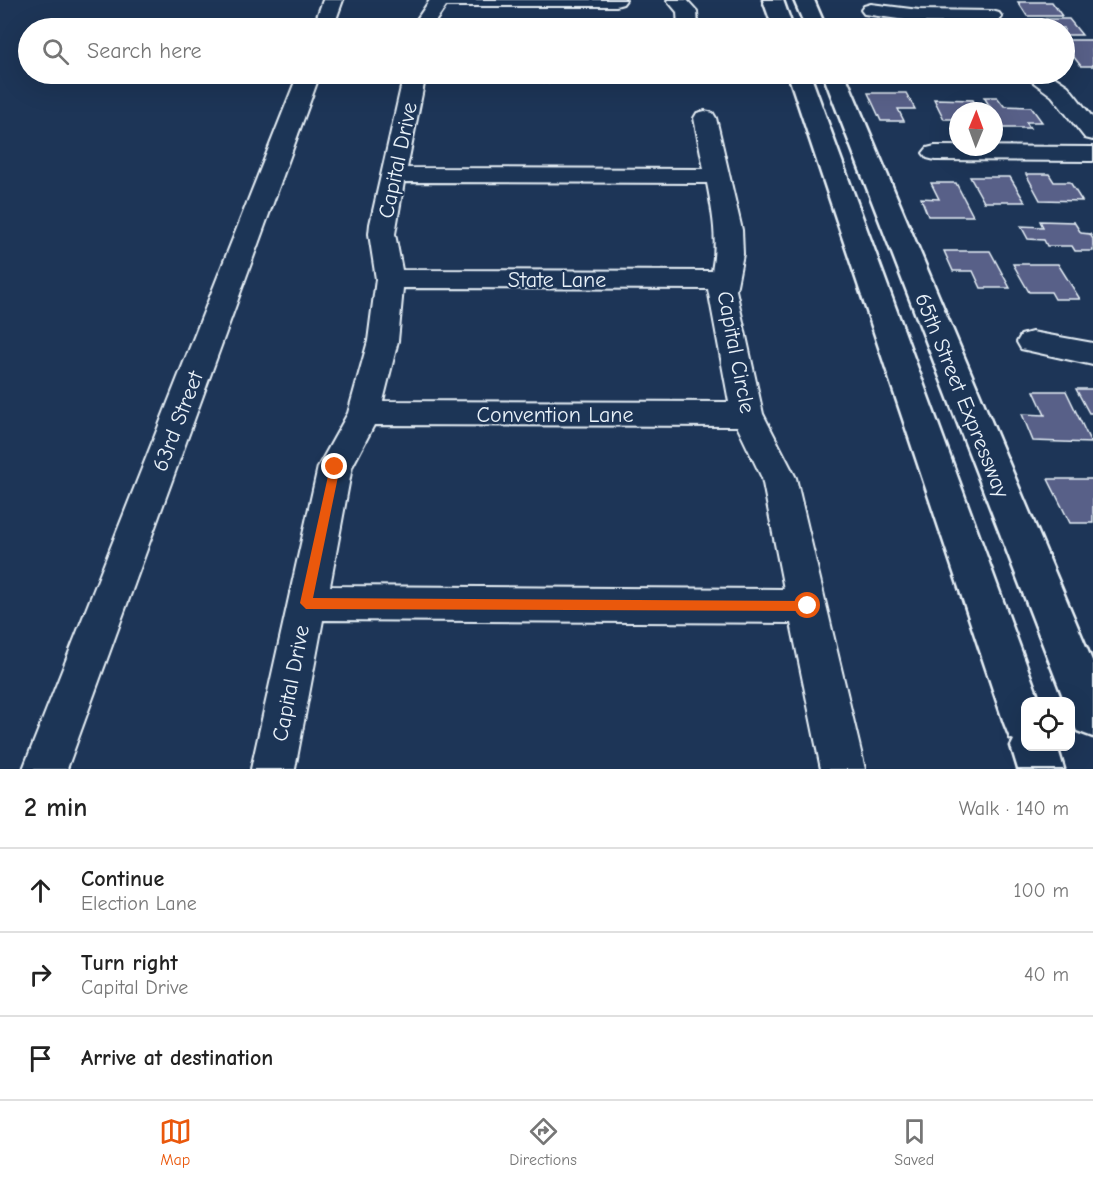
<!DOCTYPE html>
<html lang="en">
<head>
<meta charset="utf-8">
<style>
  :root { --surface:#fff; --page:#f6f6f6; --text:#222; --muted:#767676; --line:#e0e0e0; --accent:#ea580c }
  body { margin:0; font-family:"Comic Neue",sans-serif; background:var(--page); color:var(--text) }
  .controls { position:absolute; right:18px; bottom:18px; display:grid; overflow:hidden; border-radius:12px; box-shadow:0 6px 24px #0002 }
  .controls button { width:54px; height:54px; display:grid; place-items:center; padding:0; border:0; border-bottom:2px solid var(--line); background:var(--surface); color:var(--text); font:30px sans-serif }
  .compass { position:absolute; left:949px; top:102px; width:54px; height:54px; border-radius:50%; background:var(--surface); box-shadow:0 6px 24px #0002; rotate:1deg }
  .stop { position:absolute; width:18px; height:18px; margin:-14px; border:4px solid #ea580c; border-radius:50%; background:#fff }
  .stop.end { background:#ea580c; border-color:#fff; box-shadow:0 2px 6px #0008 }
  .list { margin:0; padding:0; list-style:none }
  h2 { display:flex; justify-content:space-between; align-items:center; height:78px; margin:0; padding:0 24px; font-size:26px }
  h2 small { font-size:20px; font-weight:400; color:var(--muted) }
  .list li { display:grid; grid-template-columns:39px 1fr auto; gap:18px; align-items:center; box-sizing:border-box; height:84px; padding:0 24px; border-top:2px solid var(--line) }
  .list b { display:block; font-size:22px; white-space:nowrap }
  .list p { margin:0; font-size:20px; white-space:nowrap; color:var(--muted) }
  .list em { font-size:20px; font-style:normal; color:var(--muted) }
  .icon { flex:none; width:33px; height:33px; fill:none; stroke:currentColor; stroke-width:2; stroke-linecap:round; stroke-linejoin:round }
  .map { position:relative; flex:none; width:1093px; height:769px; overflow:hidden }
  .search { position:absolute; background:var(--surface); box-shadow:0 6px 24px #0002; left:18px; right:18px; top:18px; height:66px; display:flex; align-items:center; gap:15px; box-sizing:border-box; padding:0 21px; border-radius:33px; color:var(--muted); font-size:22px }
  .sheet { height:330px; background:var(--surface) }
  nav { display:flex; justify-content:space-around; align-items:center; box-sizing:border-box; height:84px; border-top:2px solid var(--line); background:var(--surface); font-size:16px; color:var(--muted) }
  nav a { display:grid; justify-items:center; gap:3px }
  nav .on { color:var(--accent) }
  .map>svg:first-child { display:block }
  .building { fill:#596188; stroke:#e8f1f8; stroke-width:1.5 }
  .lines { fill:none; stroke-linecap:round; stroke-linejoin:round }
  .minor-casing { stroke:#e8f1f8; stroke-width:4 }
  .secondary-casing { stroke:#e8f1f8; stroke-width:5 }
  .minor { fill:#1d3557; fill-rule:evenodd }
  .secondary { fill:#1d3557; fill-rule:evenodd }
  .route { fill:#ea580c }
  .labels { text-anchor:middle; stroke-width:4.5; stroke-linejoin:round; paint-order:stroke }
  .street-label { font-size:22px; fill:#e8f1f8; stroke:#1d3557 }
</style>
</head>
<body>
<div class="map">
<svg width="1093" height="769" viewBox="0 0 1093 769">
  <rect width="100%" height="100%" fill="#1d3557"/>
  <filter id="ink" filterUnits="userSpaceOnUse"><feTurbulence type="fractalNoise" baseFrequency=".0167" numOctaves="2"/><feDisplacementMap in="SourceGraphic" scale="12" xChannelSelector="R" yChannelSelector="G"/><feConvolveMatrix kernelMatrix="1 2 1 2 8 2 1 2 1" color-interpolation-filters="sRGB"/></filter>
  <g filter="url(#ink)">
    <g class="building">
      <path d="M1018,2H1052L1062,16H1027Z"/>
      <path d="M1046,19H1069L1082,35H1064V28H1034L1032,26H1052Z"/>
      <path d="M1064,40H1092L1093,66H1081L1073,56H1064Z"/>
      <path d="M868,93H906L915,109H898L904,121H881Z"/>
      <path d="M984,97H997L1004,106L1031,107L1042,122H1026L1030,128H1003Z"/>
      <path d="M934,99L973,100L980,111H958V119H944Z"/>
      <path d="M1026,174H1049L1054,182H1070L1082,201L1040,200Z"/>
      <path d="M970,177H1010L1025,202H984Z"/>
      <path d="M931,183H956L973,216H928L921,198L939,199Z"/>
      <path d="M1040,221L1074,222L1081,233L1090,234L1093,239V251H1075L1072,246H1047L1044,240L1028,239L1021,226L1043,227Z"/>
      <path d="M944,251H990L1010,288H981L973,271H953Z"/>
      <path d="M1013,264H1058L1080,299H1055L1051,292H1029Z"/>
      <path d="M1076,389H1093V413H1089Z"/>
      <path d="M1034,391H1066L1091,443L1033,441L1022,414L1045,415Z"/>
      <path d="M1048,479H1093V523H1070Z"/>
    </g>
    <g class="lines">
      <g class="minor-casing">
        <g id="minor">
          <path d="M323,0H343L333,28H313Z"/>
          <path d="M430,0H626L623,4L616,6H446L435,22V28H415V22Z"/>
          <path d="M667,0H687L697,11L698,28H678L677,12Z"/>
          <path d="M871,4L919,10L992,11L999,13L1002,17L999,21L992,23L919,22L864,14L861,10L864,6Z"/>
          <path d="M298,74H320L67,769H23Z"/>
          <path d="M404,74H426L407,168L704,169L694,118L697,113L705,111L713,113L716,118L742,230L743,254L736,290L763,414L796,478L865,769H821L791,623L323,620L295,769H251L318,467L348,413L368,341L376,279L369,234L370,224ZM404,182L707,183C713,214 718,240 712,271L402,270L395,234ZM403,288L708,289L729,402L383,401L398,341ZM374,425L737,426L762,478L784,589L330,586L352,467Z"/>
          <path d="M523,74H573L570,79C556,82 540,82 526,79Z"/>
          <path d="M1027,74H1050L1068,86L1093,118V140L1085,138L1052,96L1029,79Z"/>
          <path d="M935,146L1093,147V161L935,160L927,158L923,153L927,148Z"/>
          <path d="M1032,332L1093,343V365L1021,349L1017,342L1021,335Z"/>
        </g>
      </g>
      <g class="secondary-casing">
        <g id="secondary">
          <path d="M763,0H783L793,28H773Z"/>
          <path d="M794,0H814L826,28H806Z"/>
          <path d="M788,74H810L1040,702H1026V746H1057L1064,769H1018L1011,746L1014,740L1010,738L1004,723Z"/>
          <path d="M823,74H845L1093,663V737L1077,731L1070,715V702H1065Z"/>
        </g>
      </g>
      <use href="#minor" class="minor"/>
      <use href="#secondary" class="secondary"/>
    </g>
  </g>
  <path class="route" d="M335,463L340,467L313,598L808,601L814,606L808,611L306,609L300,603L330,467Z"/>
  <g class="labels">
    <g class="street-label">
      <text transform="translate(397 160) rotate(-78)" y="8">Capital Drive</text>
      <text x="557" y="287">State Lane</text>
      <text transform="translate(737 352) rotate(79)" y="8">Capital Circle</text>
      <text transform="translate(963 395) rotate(68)" y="8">65th Street Expressway</text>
      <text x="555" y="422">Convention Lane</text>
      <text transform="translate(177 421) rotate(-69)" y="8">63rd Street</text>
      <text transform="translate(290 683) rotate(-79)" y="8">Capital Drive</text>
    </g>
  </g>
</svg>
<div class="controls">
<button><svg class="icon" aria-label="locate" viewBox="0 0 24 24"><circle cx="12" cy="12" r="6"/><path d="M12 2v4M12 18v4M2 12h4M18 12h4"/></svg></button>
</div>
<svg class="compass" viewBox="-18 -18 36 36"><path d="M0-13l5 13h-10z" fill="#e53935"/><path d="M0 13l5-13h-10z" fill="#767676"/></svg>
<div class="stop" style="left:808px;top:606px"></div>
<div class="stop end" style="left:335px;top:467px"></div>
<div class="search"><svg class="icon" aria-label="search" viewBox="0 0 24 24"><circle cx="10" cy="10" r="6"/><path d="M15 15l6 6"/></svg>Search here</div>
</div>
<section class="sheet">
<h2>2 min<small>Walk · 140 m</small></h2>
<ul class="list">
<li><svg class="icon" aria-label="ahead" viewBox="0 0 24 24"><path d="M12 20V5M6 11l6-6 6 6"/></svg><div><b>Continue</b><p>Election Lane</p></div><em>100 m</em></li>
<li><svg class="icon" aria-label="right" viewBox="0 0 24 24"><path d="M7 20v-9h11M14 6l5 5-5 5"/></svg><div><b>Turn right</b><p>Capital Drive</p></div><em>40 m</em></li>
<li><svg class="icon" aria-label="arrive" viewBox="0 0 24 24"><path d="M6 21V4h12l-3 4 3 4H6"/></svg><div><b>Arrive at destination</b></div></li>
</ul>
</section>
<nav>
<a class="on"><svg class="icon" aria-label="map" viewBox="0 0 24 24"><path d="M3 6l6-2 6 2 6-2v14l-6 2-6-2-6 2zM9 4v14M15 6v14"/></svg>Map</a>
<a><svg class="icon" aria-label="directions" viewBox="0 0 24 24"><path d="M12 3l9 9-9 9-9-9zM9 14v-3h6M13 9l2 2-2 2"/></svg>Directions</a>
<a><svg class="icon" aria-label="saved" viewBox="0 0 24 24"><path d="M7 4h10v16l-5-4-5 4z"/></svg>Saved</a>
</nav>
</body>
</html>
